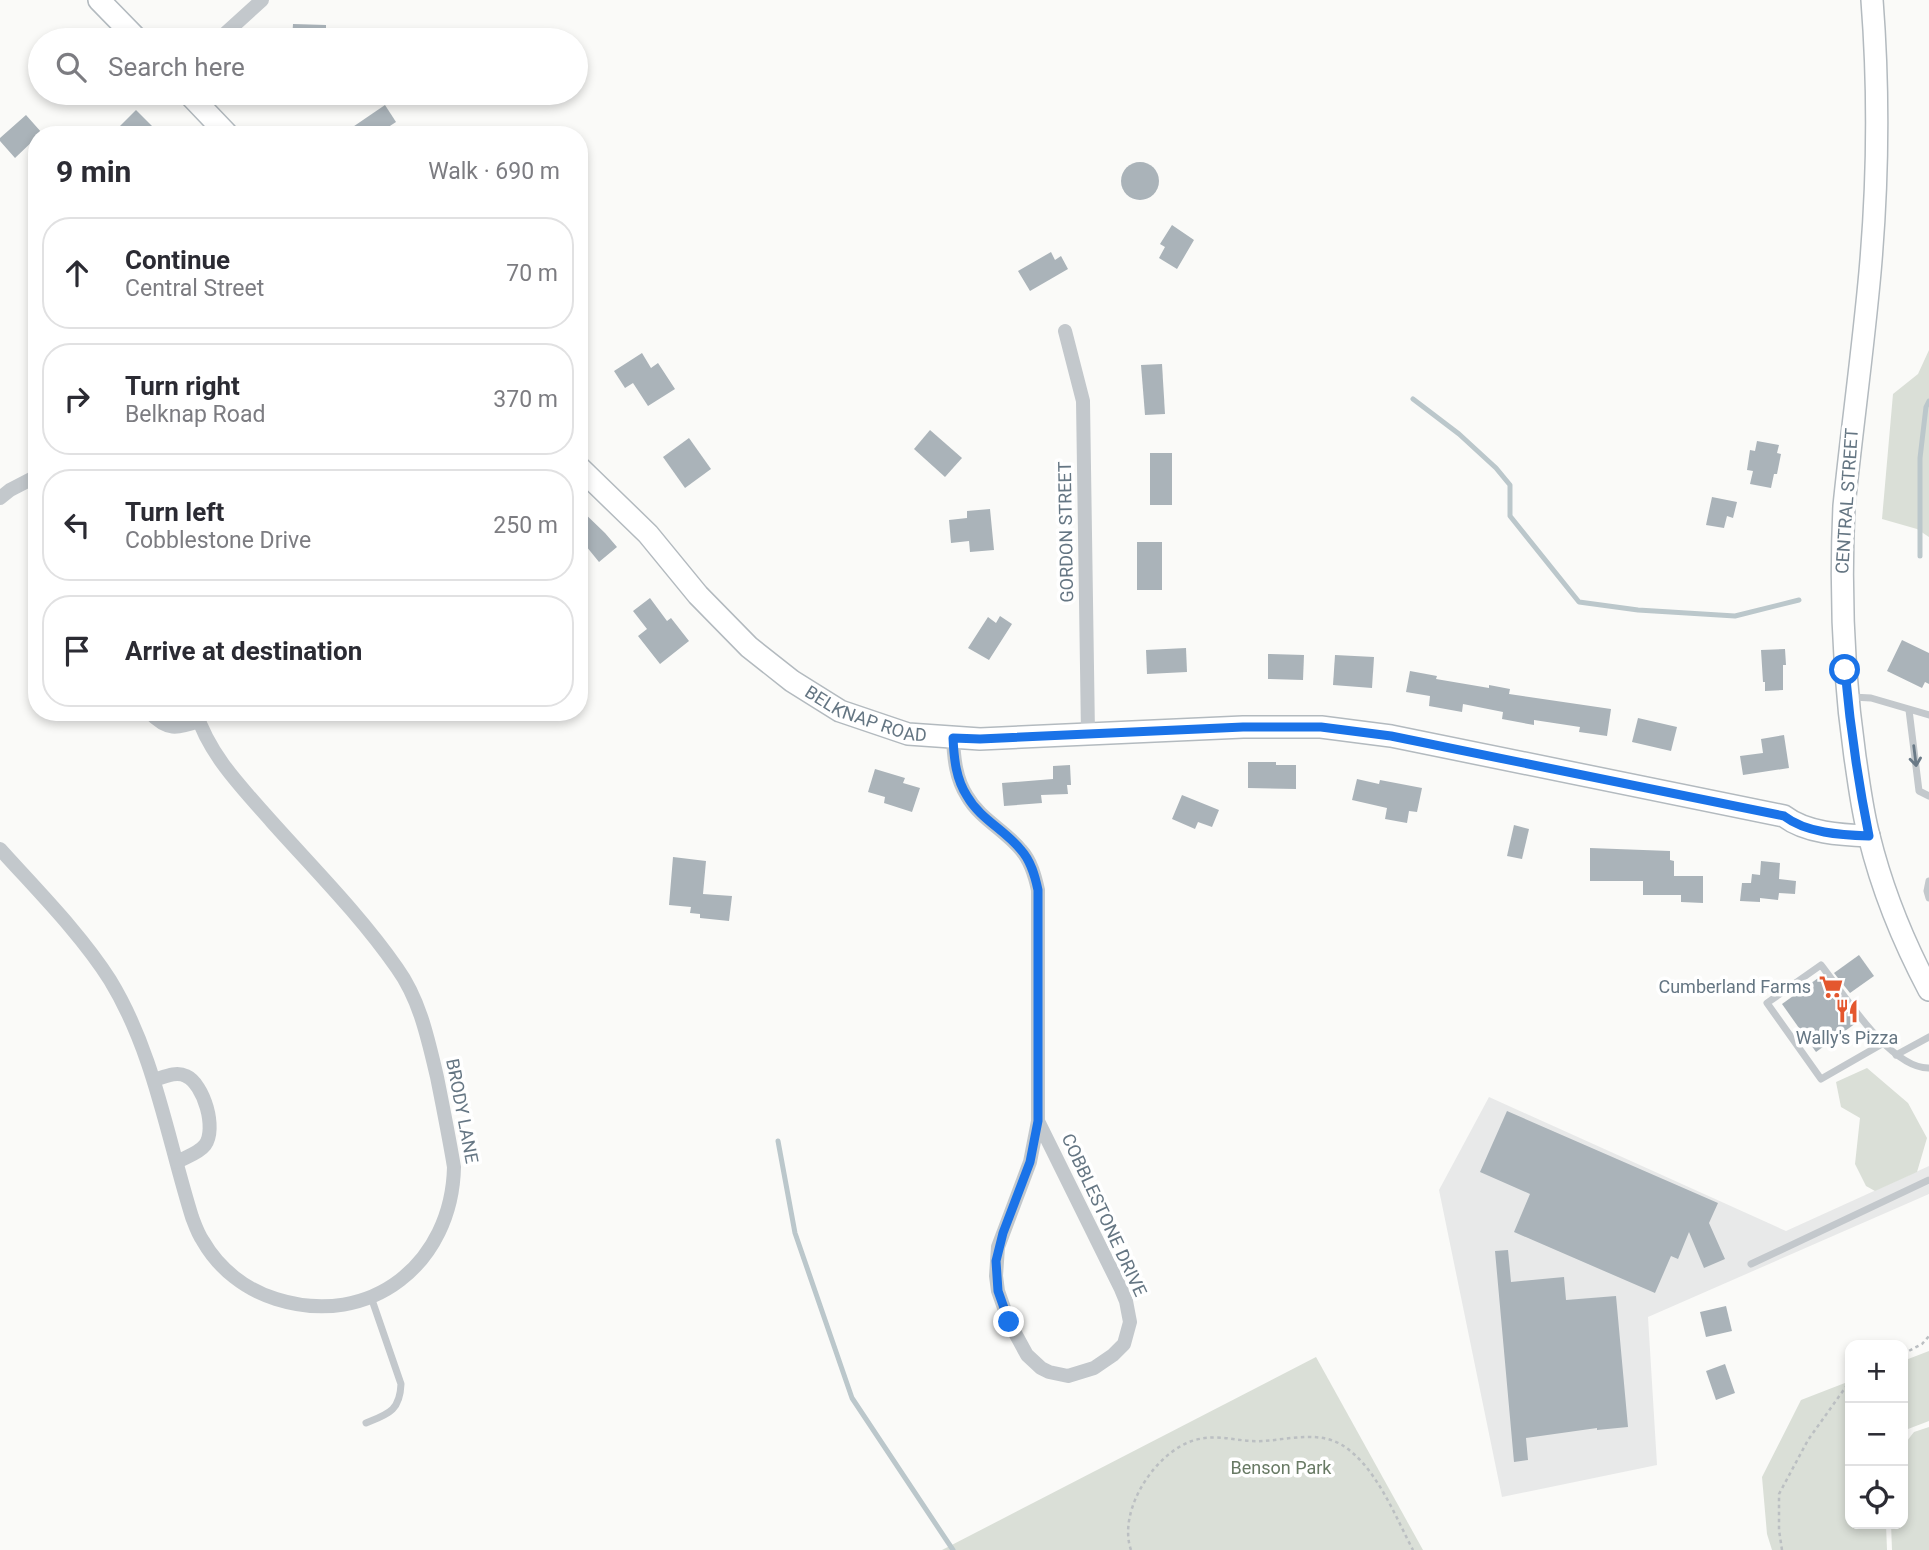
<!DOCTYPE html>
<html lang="en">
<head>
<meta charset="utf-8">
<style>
  :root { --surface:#fff; --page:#f7f7f7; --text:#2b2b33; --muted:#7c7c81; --line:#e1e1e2 }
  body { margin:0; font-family:Roboto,sans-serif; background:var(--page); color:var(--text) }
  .controls { position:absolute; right:21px; bottom:21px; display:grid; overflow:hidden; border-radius:14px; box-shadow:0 4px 10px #0003 }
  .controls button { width:63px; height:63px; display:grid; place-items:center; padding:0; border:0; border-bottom:2px solid var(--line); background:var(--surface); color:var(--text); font:35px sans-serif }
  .stop { position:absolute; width:21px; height:21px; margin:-16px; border:5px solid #1a73e8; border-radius:50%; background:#fff }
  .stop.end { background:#1a73e8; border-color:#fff; box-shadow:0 2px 7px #0008 }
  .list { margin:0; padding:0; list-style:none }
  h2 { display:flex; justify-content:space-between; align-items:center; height:91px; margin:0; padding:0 28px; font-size:30px }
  h2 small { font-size:23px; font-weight:400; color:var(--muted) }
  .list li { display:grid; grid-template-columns:46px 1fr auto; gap:21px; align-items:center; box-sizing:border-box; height:112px; margin:0 14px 14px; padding:0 14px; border:2px solid var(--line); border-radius:28px }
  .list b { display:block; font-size:26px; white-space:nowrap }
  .list p { margin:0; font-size:23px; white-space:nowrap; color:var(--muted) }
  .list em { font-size:23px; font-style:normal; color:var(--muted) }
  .icon { flex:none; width:38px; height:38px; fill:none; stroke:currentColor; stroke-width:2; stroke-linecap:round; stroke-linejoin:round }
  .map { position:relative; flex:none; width:1929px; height:1550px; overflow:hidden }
  .search { position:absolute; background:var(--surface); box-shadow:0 4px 10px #0003; left:28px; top:28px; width:560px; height:77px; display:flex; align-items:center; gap:18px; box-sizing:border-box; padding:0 24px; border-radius:38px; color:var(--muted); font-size:26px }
  .panel { position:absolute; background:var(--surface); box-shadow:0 4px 10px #0003; left:28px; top:126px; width:560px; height:595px; border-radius:28px }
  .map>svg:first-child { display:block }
  .built { fill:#e8e9e9 }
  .green { fill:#dadfd7 }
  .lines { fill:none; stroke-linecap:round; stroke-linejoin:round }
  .stream { stroke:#bbc7cb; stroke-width:5 }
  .building { fill:#aab3b9 }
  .secondary-casing { stroke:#b3babf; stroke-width:24 }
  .path { stroke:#bbbfc2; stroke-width:2.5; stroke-dasharray:3.5 3.5; stroke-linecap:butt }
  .lane { stroke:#c3c8cc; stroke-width:7 }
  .street { stroke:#c3c8cc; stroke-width:14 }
  .secondary { stroke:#fff; stroke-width:21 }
  .oneway { stroke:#6a7a87 }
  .route { stroke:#1a73e8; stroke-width:9 }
  .labels { text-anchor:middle; stroke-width:7; stroke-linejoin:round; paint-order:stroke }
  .street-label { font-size:18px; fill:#657683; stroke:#fff }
  .poi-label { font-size:18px; fill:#657683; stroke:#fff; text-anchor:end }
  .park-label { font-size:18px; fill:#687a64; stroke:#fff }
</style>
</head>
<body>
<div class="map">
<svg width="1929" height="1550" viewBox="0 0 1929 1550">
  <rect width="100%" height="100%" fill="#fafaf8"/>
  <path class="built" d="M1489,1097L1786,1231L1929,1166V1194L1648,1317L1657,1465L1502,1497L1439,1190Z"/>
  <g class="green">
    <path d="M1929,350V537L1917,529L1882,519L1893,394L1918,374Z"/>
    <path d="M1867,1068L1908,1103L1927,1138L1917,1172L1875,1191L1866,1186L1855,1164L1860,1118L1841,1107L1836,1082Z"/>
    <path d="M1929,1351V1421L1908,1429L1903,1436V1361Z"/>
    <path d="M1316,1357L1423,1550H942Z"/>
    <path d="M1850,1381V1524H1886L1887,1550H1772L1767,1534L1762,1477L1801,1400Z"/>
    <path d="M1929,1427V1550H1892L1891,1524H1903V1446L1914,1432Z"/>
  </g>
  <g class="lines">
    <g class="stream">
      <path d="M1413,399L1459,434L1496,468L1510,485V516L1579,602L1638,610L1735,616L1799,600"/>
      <path d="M1920,556V458L1926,407L1929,401"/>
      <path d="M778,1141L795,1233L852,1398L953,1550"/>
    </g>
  </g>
  <g class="building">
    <path d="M293,24L326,25V40H292Z"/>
    <path d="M385,105L396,122L376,135H341Z"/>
    <path d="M136,110L161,135H111Z"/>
    <path d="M26,115L42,133L37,135V137L15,158L0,141V138Z"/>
    <circle cx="1140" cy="181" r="19"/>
    <path d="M1172,225L1194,240L1177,269L1159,258L1165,247L1160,244Z"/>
    <path d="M1051,252L1055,260L1061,256L1068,269L1030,291L1018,271Z"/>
    <path d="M642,353L651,368L658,363L675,389L648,406L633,383L625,388L614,371Z"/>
    <path d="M1162,364L1165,414L1145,415L1141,365Z"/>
    <path d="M930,430L962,458L945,477L914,449Z"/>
    <path d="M689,438L711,469L685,488L663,457Z"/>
    <path d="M1757,441L1779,445L1777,453L1781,454L1777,474H1774L1771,488L1750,484L1753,471L1747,470L1750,450L1755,451Z"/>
    <rect x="1150" y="453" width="22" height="52"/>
    <path d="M1712,497L1737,502L1733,518L1727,516L1724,528L1706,525Z"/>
    <path d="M579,508L605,533L617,547L599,562L586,546L588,544L579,536Z"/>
    <path d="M990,509L994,550L970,552L969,541L951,543L949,520L967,518V511Z"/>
    <rect x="1137" y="542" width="25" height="48"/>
    <path d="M650,598L667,621L671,618L689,641L660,664L638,636L647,629L633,611Z"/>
    <path d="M1000,616L1012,624L989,660L968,648L988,617L996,623Z"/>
    <path d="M1902,640L1929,653V684L1925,682L1922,688L1887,671Z"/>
    <path d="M1186,648L1187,672L1147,674L1146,650Z"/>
    <path d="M1785,649L1786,665H1783V690L1765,691V682H1763L1761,650Z"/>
    <path d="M1268,654L1304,655L1303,680L1268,679Z"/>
    <path d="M1335,655L1374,657L1372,688L1333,685Z"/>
    <path d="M1410,671L1437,676L1436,679L1489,688V685L1510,689L1509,694L1611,709L1607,736L1579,732L1580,727L1534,720V725L1502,719L1503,712L1463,704L1462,712L1429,706L1430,696L1406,692Z"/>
    <path d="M1638,718L1677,727L1671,751L1632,742Z"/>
    <path d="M1784,735L1789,768L1743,775L1740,756L1763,753L1761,739Z"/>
    <path d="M1248,762H1276V765H1296V789L1248,788Z"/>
    <path d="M1070,765L1071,785H1067L1068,794L1041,795L1042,803L1004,806L1002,783L1053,779V766Z"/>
    <path d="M875,769L905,778L903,783L920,788L912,812L884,803L885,797L868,792Z"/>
    <path d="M1357,779L1379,784L1380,780L1422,788L1417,812L1409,811L1407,823L1385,819L1387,808L1352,800Z"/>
    <path d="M1182,795L1219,810L1212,827L1198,822L1195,829L1172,819Z"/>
    <path d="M1514,825L1529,829L1522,859L1507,856Z"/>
    <path d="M1590,848L1670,851V860L1674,861V876H1703V903L1681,902V895H1643V881H1590Z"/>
    <path d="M673,857L706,861L703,894L732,896L729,921L700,918V914L690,913L691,907L669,905Z"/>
    <path d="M1761,861L1780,863L1779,879L1796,881L1795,894L1779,893L1778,900L1760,898V902L1740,901L1742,883H1751L1752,874L1760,875Z"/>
    <path d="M1859,955L1874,976L1850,993L1834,973Z"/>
    <path d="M1821,976L1856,1023L1816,1052L1782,1004Z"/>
    <path d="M1507,1111L1718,1203L1709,1223L1725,1259L1704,1268L1689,1232L1678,1259L1671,1256L1655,1293L1514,1232L1530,1194L1480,1172Z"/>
    <path d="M1508,1250L1511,1282L1564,1277L1566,1300L1616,1296L1628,1427L1597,1430V1428L1526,1438L1528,1460L1514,1462L1495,1251Z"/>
    <path d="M1726,1306L1732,1331L1706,1337L1700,1312Z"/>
    <path d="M1725,1364L1735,1393L1716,1400L1706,1371Z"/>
  </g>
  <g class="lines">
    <g class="secondary-casing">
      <g id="secondary">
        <path d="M99,0L138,40"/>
        <path d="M1872,0C1879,90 1878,182 1870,272C1863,350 1852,428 1844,506C1840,590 1843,673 1855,757C1859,783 1862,810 1869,836C1882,889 1903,941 1929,990"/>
        <path d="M188,93L228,135"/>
        <path id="s1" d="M579,467L648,534L698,595L749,647L792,681L840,711L908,734L980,739L1243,727H1321L1391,736L1784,816C1806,833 1841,835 1869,836"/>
      </g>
    </g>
    <g class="path">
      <path d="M1903,1354L1922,1344L1929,1336"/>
      <path d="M1131,1550C1117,1510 1156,1451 1195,1440C1221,1433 1240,1443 1264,1441C1290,1439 1319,1431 1342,1445C1376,1466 1395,1516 1413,1550"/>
      <path d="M1782,1550L1779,1530V1494L1808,1440L1850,1381"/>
    </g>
    <g class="lane">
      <path d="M1852,697L1871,698L1929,715"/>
      <path d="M1909,710L1919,791L1929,796"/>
      <path d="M1929,881L1927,891L1929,898"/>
      <path d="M1882,1044L1821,1079L1767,1003L1821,965C1843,993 1890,1069 1929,1068"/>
      <path d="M1896,1055L1929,1037"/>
      <path d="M1751,1264L1929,1180"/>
      <path d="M366,1423C388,1414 400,1411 401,1384L371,1297"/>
    </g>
    <g class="street">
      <path d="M218,40L262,0"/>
      <path d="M1065,331L1083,401L1088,734"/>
      <path d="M0,498L10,490L37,476"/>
      <path d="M149,712C167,731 177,729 199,721"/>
      <path d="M953,739C954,759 956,779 967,796C980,819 1005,830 1021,850C1031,861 1035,876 1038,890V1121L1030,1162L998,1247L996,1276L998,1291L1009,1322L1027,1355L1041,1368L1049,1372L1068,1376L1094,1368L1113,1355L1124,1344L1130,1322L1126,1301L1121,1289L1038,1121"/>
      <path d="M0,849C36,889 81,934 110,980C154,1052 167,1137 192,1217C195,1225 198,1234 203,1241C219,1269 246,1290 276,1299C371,1329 452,1263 454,1167C449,1137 443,1107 437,1077C428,1039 420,1000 397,968C360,915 314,869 272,822C243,789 209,755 196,712"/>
      <path d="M154,1080C164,1077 176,1071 186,1076C204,1084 217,1129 205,1145C199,1153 186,1157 177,1162"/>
    </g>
    <use href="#secondary" class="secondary"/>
  </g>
  <defs><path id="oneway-shaft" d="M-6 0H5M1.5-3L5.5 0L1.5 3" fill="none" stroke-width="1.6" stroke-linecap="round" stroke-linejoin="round" transform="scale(1.75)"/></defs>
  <use class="oneway" href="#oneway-shaft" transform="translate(1915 756) rotate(83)"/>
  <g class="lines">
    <path class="route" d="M1009,1322L998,1291L996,1261L1003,1233L1030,1162L1038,1121V890C1035,876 1031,861 1021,850C1005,830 980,819 967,796C956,779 954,759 953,738L980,739L1243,727H1321L1391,736L1784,816C1806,833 1841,835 1869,836C1858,781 1850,726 1845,670"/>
  </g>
  <defs>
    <g id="supermarket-bare" transform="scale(1.89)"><path d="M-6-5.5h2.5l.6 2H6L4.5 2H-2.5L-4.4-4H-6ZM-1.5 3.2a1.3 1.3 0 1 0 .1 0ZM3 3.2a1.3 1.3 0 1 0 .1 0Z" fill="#e4572e" stroke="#fff" stroke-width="2.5" paint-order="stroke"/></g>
    <g id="restaurant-bare" transform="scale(1.89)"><path d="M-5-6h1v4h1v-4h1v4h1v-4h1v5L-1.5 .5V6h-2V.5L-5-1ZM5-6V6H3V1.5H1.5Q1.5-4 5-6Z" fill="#e4572e" stroke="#fff" stroke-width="2.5" paint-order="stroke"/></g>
  </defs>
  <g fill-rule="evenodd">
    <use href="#supermarket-bare" x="1831" y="987"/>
    <use href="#restaurant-bare" x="1847" y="1011"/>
  </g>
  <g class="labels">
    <g class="street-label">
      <text transform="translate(1847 501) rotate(-86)" y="6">CENTRAL STREET</text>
      <text transform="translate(1066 532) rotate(-91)" y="6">GORDON STREET</text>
      <text dy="6" stroke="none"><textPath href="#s1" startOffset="385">BELKNAP ROAD</textPath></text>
      <text transform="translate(462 1111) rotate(79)" y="6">BRODY LANE</text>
      <text transform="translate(1104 1215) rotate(65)" y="6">COBBLESTONE DRIVE</text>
    </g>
    <g class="poi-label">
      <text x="1811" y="993">Cumberland Farms</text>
      <text x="1847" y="1044" text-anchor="middle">Wally's Pizza</text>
    </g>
    <g class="park-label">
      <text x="1281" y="1474">Benson Park</text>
    </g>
  </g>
</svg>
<div class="controls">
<button>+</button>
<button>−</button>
<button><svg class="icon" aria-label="locate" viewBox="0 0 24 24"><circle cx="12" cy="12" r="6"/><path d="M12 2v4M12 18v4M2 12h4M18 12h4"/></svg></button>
</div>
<div class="stop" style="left:1845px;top:670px"></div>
<div class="stop end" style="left:1009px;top:1322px"></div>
<div class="search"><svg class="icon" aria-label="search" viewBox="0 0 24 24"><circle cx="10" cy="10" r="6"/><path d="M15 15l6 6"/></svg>Search here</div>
<section class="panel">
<h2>9 min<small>Walk · 690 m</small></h2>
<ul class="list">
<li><svg class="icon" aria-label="ahead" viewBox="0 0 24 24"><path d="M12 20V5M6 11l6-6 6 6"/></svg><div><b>Continue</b><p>Central Street</p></div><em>70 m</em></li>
<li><svg class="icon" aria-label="right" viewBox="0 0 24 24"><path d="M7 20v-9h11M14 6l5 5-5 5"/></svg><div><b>Turn right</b><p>Belknap Road</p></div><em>370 m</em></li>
<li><svg class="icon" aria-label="left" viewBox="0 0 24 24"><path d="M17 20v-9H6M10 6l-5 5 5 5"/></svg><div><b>Turn left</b><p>Cobblestone Drive</p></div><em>250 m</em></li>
<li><svg class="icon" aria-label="arrive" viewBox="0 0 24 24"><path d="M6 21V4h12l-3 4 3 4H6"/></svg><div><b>Arrive at destination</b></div></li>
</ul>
</section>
</div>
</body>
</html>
